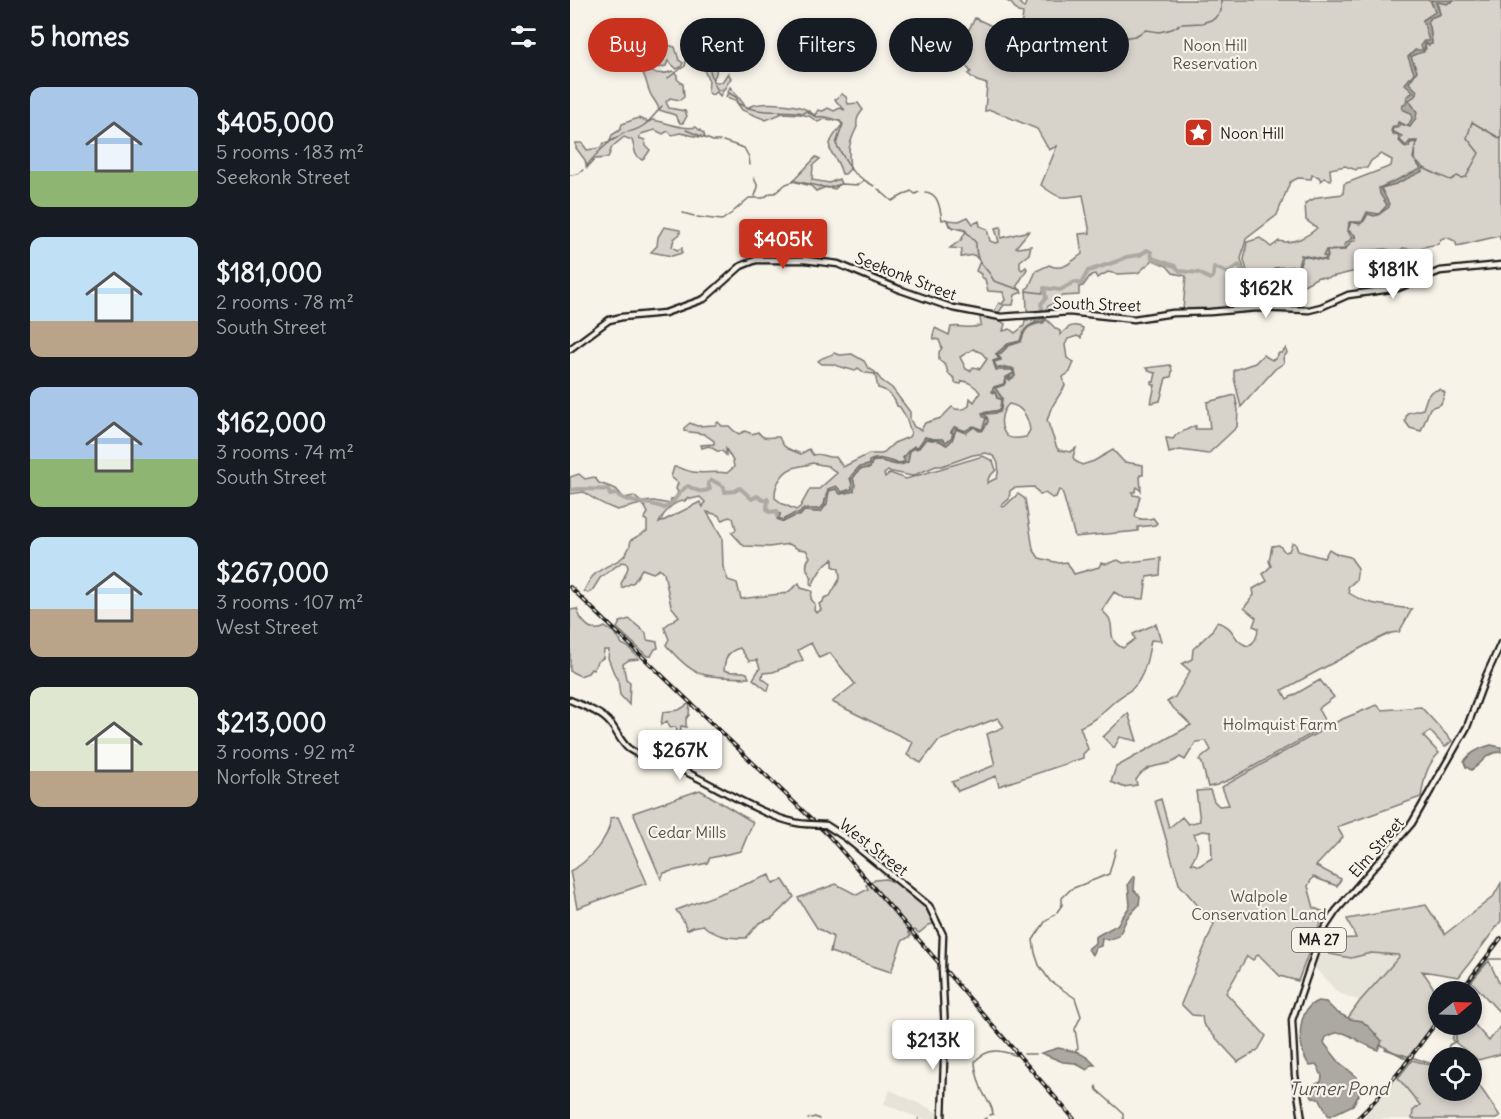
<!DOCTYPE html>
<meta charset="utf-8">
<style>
:root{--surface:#171b24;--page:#20242c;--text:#f1f3f6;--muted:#9ea1a6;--accent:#c8321e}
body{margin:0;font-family:Delius,sans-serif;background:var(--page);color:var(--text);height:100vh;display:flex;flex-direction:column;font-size:22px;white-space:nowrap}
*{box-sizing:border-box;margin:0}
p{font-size:20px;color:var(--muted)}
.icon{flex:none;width:33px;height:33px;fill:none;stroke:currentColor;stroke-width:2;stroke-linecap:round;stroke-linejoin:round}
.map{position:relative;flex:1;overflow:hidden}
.panel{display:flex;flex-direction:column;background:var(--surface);width:570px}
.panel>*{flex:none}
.hud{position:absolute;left:18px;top:18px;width:570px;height:54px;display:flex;gap:12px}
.needle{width:39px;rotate:71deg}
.fabs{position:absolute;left:858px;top:981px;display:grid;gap:12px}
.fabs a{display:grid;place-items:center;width:54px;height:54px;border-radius:50%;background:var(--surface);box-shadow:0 3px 9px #0003;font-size:30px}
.price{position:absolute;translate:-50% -51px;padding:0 14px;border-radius:6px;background:#fff;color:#222;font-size:20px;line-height:39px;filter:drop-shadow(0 2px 3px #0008)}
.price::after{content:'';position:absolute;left:50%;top:36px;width:18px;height:14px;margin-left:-9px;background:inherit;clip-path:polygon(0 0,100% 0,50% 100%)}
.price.selected{background:var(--accent);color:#fff}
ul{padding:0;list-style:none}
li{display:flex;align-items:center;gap:18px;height:150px;padding:0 30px}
li span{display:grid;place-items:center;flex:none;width:168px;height:120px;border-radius:12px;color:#555}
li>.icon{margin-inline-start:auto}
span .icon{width:72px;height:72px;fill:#fffc;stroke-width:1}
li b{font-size:26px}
h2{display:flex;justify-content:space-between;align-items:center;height:72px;padding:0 30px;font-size:26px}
.tag{padding:0 21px;border-radius:27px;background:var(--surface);box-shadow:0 3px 9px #0003;font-size:21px;line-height:54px}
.tag.selected{background:var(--accent);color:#fff}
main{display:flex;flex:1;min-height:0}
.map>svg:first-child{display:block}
.built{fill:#e6e3d9}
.green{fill:#d7d3cb;stroke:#7a7874;stroke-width:1.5;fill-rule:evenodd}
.water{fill:#aca9a2;stroke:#72716c;stroke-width:1.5}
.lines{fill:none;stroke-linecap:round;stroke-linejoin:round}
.stream{stroke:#72716c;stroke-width:1.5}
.river{stroke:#aca9a2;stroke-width:4}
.major-casing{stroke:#1c1c1c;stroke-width:9}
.major{stroke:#f7f3e8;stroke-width:4.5}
.rail-casing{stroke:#1c1c1c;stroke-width:4}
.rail{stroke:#f7f3e8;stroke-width:1.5;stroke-dasharray:4.5;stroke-linecap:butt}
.major-bridge-casing{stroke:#1c1c1c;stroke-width:9;stroke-linecap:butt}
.major-bridge{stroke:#f7f3e8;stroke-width:4.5}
.labels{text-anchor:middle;stroke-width:4.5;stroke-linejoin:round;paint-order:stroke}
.shield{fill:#f7f3e8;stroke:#5e5c59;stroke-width:1.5}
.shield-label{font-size:15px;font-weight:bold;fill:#1c1c1c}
.park-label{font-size:16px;fill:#545351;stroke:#f7f3e8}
.poi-label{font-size:16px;fill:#1c1c1c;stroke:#f7f3e8;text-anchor:start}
.street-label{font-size:16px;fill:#1c1c1c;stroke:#f7f3e8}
.water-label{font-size:18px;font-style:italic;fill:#565452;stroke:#f7f3e8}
</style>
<main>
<section class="panel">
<h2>5 homes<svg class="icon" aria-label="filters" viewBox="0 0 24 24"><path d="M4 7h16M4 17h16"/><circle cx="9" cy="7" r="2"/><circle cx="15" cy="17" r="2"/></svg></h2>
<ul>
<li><span style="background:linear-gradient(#a9c7e8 70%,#8fb573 0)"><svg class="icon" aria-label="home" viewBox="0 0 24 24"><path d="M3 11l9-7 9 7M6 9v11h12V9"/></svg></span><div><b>$405,000</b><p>5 rooms · 183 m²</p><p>Seekonk Street</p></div></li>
<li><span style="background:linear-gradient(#bfe0f5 70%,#b9a48a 0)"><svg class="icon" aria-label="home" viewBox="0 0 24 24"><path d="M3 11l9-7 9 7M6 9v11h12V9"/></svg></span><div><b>$181,000</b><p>2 rooms · 78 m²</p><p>South Street</p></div></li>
<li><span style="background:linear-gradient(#a9c7e8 60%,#8fb573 0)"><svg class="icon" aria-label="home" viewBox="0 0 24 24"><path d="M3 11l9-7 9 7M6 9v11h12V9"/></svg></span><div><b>$162,000</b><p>3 rooms · 74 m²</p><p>South Street</p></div></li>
<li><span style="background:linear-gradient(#bfe0f5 60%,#b9a48a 0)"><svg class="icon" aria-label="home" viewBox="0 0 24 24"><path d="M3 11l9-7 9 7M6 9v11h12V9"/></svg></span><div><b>$267,000</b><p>3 rooms · 107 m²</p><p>West Street</p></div></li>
<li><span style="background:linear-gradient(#dfe7d0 70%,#b9a48a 0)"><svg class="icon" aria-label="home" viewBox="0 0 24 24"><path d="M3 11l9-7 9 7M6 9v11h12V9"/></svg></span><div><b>$213,000</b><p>3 rooms · 92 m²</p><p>Norfolk Street</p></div></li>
</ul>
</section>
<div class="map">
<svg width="931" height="1119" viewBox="0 0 931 1119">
<rect width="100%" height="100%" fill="#f7f3e8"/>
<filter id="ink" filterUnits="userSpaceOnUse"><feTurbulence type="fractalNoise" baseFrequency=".0167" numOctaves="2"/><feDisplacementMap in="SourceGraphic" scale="12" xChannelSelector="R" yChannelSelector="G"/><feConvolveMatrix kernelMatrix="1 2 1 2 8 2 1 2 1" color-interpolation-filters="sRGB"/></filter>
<g filter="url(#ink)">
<path class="built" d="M749 946 760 952 759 954 781 958 801 953 828 955 829 957 790 1001 768 993 746 969 740 971Z
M828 1078 850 1105 843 1111 842 1119H792Z
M320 1090 369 1113V1119H351L314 1104Z"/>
<path class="green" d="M435 0H447L454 8 457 0H862L861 2 866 12 853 20 860 41 853 42 851 45 854 50 856 49 855 43 859 45 862 43 860 27 857 23 860 18 870 14 867 2H882V0H931V241L929 236 887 246 885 241 876 237 871 239 868 244 853 247 847 250 833 248 828 252 815 249 797 251 794 255V264L790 270 757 278 748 277 734 285 729 280 717 277 706 283 700 280 692 284 680 282 674 260 677 242 690 238 701 247 709 241C722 245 738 236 747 228L736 220 735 203 748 197 773 194 774 184 821 166 822 160 811 154 801 161 797 168H788L786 170 775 166 760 169 761 180 754 178 751 181 749 177 742 175 741 179 728 178 720 182 707 215 676 239 671 259 678 282 677 284 667 288 670 306 629 311 613 310 616 276 603 273 597 266 583 260 568 273 547 274 538 272 527 278 525 274 521 275 513 286 509 287V295L491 296 489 301 478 306 474 313 459 314 457 309 456 289 459 287 466 271 479 265C492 272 501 262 512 254L509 234 520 233 513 195C491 199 489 199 471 185L487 146 479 150 467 129 421 110 415 111 417 84 407 81 398 74 401 72 386 54 405 18 443 36 452 21 453 13 448 12 441 3Z
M82 22V28L86 30 82 42 67 57 73 61V67C82 74 93 75 103 71L107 75V79L113 84 114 97 110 100 100 98 96 102 99 108 115 111 117 116 113 123H110L105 115 89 110C88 103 83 100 80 93 73 76 78 71 58 64L54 67C48 66 38 64 34 63L43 59 46 55 50 56 62 50 69 41 77 40 71 28Z
M98 45 105 47 109 60 113 63 111 67 107 69 98 61 96 66 89 68 80 61C83 52 90 49 98 45Z
M142 59 145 61C147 67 147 74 143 79L145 82H152L158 73 161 78 150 96 147 92 142 95 138 92 139 81 134 70Z
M160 87 177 108C187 101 225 103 237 110 240 111 242 114 245 115L248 110 253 111 258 108 264 111 270 108 275 110 265 100 272 94 276 97 278 104 288 103 293 110C288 116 286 119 287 127 278 145 278 150 280 169L275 174H272C265 147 248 154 272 125L270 121 255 119 248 122 239 116 230 114 213 113 196 120 172 110 165 100 156 97Z
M68 118 79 122 82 120C97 122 112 130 126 127L134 134 135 138 110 133 102 135 98 131 93 134 85 130 71 134 69 138 75 140 76 146 80 150 74 159 72 160 66 155 62 140 54 137 42 147 38 158 25 159 17 168 15 160 6 148V143H12L17 150 30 148 34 143H39L42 135 50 130 52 124Z
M246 157 250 159 243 165 242 180 259 183 269 179 271 184 267 186 265 189 256 187 246 191 241 186 223 181Z
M398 217 403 224 409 221 410 226 417 229 420 241 425 243 429 242 425 228 431 227V238L459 231 446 247 448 248 461 246 459 254 450 261V268L452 270 456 267 457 269 447 286 452 292 445 295 443 305H434L429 312H424L429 303 432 304 435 300 433 292 418 291 415 279 411 277V274L406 271 410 261 404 255 391 257 392 249 380 248 391 240 396 231 379 226 377 220 389 221Z
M94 227 110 230V234L104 239 102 247 107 250 112 248V253L102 256 81 252 87 246 88 237Z
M410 317 428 319 435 324 433 331 440 329 445 333 454 326 455 320H469L474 317 486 329 490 331V335C498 327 502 323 513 328L511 338 507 336 498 339 495 345 497 358 504 362 500 372 493 377 495 386C492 391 482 406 480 411 479 414 479 417 477 420L487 448 489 450 500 452 506 448 503 457 505 461 512 465 524 461 543 450 554 462 573 465V475H570L571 491 567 487 565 492H562L563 495 570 496 565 516C568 520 577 520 583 518L587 523 585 525 568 527V531L505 537 492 491 489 490 486 497 482 498 475 493 470 495 464 487 444 488 440 491 439 499 431 506 434 507 448 494 455 499 463 549 469 558 489 563 497 562 504 574 529 567 531 563 536 564 548 560 553 563 591 558 590 575 577 577 574 599 554 598 544 592 532 610C534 613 537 615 539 618 545 629 536 640 553 648L565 639 563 634 586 624 591 641 581 640C578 656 575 676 563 688 557 693 549 697 544 702 532 712 525 721 510 727L518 749 513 754V758L429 786 426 776 388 791 382 782 425 765 417 734 434 727 428 718 368 741 351 763 337 755 343 742 262 702 285 684 260 653 249 658 241 643 228 650 233 660 203 672 193 673 192 678 200 684 198 691 183 679 190 668 187 660 179 661 170 648C158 651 155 658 154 670 161 674 168 670 177 673L179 678H177C133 676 126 680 96 645L99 639 94 627 109 616 101 606 94 573 90 569 83 573 72 569 64 582 52 588 51 584 58 568 57 563 52 562 30 578 22 591 18 593 14 591C16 587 19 580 23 576 39 560 57 565 61 540L77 531V521L74 519 78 513 75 507 71 504 47 510C34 505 24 500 14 492L0 494V477L9 474 15 479 24 477 29 483 46 489 54 498 64 496 71 502 84 501 100 504 101 499 105 498 108 492 106 489 108 483 101 477 104 467C110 467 116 471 123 472 134 474 145 471 157 473L164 467 163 461 156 449V455L152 451H147L139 446 132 448 131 445 144 444V441L134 434 114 431V428L120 423 127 426 145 425 148 422 152 426H159L164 431 169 434 175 431 182 434 188 432C194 441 200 436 209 437 215 451 218 448 231 454L239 449 243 455C251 452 257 459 266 457L273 467 299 454H312L324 443 339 437 341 433 336 417 330 407 327 406C325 398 316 389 308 388L305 374 295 373 288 368 285 371 261 364H252L248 361C253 356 259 357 264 353L270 355 282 354 294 361 298 368 305 372 311 380 322 388 340 412V419L344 427 351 430 355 423 371 418 382 407C387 411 394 410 399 406L400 398 404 402 410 393C407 387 398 381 392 381L391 384 385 383V379L378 373 376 366 369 360V352L372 348 369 340 364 339 363 335 365 328 379 335 381 327C391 325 401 330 411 325ZM449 342 438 346 431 353 427 354 431 359 424 362 427 368 437 367 444 369 445 376 439 379 440 377 437 379 434 385 425 388 432 398 430 412 414 414 418 419 413 430 409 431 404 427 393 432 386 429 382 440 376 445 370 441 356 439 347 449 344 448 340 450 338 462C324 470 316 457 302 462L300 468 290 469 283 478 284 491 271 494 265 489 259 491 256 504 248 512 234 511 213 522 206 515 210 514 209 518 213 520 237 510 250 509 254 505 258 489 266 486 272 492 282 489 283 486 280 479 282 475 291 467 299 465V462C315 455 322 466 335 462V459L333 458 337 452 344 446 348 447 355 437 364 439H372L376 442 382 437 383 433 381 432 384 427 396 431 405 426 412 430 417 421 412 413 430 410 431 399 427 398 425 392 424 393 422 390 424 387 434 384 435 378 444 373 442 369H426L423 361 429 359 426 354 438 344ZM403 349 412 353 417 359 410 369 404 367 400 371 396 369 390 357ZM439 404C453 406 458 417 460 430L456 437C450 438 442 440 437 436 428 427 431 411 439 404ZM416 453C429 456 430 467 427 478L417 483 419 477 426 470 423 461 413 456 336 479 320 473 315 477 314 474 318 471 342 476 366 466H372L403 455ZM242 463 258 466 267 473 249 489H240L230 507 226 510 213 504 205 498C204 485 213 469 227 467 233 465 236 466 242 463ZM118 497 121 499 130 497 135 502 133 507 130 502 89 523C93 514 103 500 115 501ZM137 512 148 515 153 520 159 517 163 518 166 529 165 531 161 532 174 546 199 547 219 544 228 549 236 550 240 557C234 564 237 572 242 578L240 583 242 586C246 577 253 563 263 559V566L269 569 270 578 260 596 254 598 253 602 249 604 251 610 246 613 244 610 245 604 241 599 242 591 231 588 229 583 217 593 171 599 167 583 158 580 153 567 152 537Z
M716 348 717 353 713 358 714 363 705 369 671 407 664 378V370L685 363 693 355 702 360 705 359 709 353H712Z
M600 365C603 368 602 373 601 377L596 378 590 401 581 403 585 385H582V382H584L586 373 581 372 576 368Z
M870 389 875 393 871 404 860 408 851 431 840 428 835 421 837 413 853 409 857 397 861 392Z
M665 395 668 410 667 427 638 454 610 450 599 453 596 438 603 439 606 435 624 426H626L625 429H640L637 402Z
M722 543H725L728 551 754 558 759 549 767 554 780 557 788 568 786 580 778 587 779 593C798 606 820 606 842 609L829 632 821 633 806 640 712 690 717 699 750 680 764 697 748 709 757 725 663 778 647 785 638 787 632 763 629 760 641 750 636 741 626 742 615 760 610 757C597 770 579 759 566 780L567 785 553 787 541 782 546 767 621 725 597 702 605 697 620 671 612 664 622 659 623 649 641 632 647 622C668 628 661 641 678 646 686 642 688 636 688 628L683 626 686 618 674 608 684 595 683 589 697 581 693 574 701 566 699 561 702 546 709 545 715 552 719 551Z
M7 609C10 620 21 635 35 627L45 633 52 644 58 647 68 657V659L59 660 53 664 56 679 60 682 59 705 50 695 48 680 45 676 38 658 39 650H34L33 658 27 662 23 670 21 669 18 673 10 676 0 671V610Z
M59 619 76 633 77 640 87 642 88 648 85 649 81 656H77L47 628 50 622Z
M120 703 119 715 116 719V727L111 726 110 738 112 750 111 752H106L105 735 107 729 105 727 100 728 97 721 91 725 93 712 109 710Z
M807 705 812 710 851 707 882 741 875 747 860 731 853 736 869 753C856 766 854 779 851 797L767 827 773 837 746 866 771 879 767 886 743 877 738 886 744 908 754 912 728 981 710 976 688 954 683 960 677 956 656 993 696 1036 688 1050 668 1062 633 1024 632 1016 622 1015 611 1004 644 924 609 884 585 801 591 799 599 828 612 817 618 824 630 821 626 791 640 790 644 801 649 806 659 805 652 787 770 720ZM632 831 641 832 642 858 629 866 621 863C628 851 630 846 624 834Z
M558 713 567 741 550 737 544 748 533 737Z
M130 790 183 822 171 851 140 858 137 863 94 873 91 879 63 813Z
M48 817 77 883 7 908 0 871C16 864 42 836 40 818Z
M200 875 203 883 213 880 224 897 202 918 189 923 176 938C159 938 146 937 133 925L123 927 117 930 113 920 106 910Z
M316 879C344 889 351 898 367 923L359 925 349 933 345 930 338 932 341 936 332 941 321 972 260 952 263 937 247 928 228 898 266 884 287 895 298 889 296 885 305 880Z
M931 883V921L889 977 852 971C885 1012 863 1024 837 1059L773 1025 790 1001 829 957 828 955 801 953 781 958 759 954 764 939 786 938 777 919 856 905 875 934 923 897Z
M919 961 931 987V1014L901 981Z
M902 1022 919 1041 931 1025V1054L908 1060 882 1040 886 1025 902 1024Z
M842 1060 860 1065 868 1062V1090H902V1075L930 1116 926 1119H842L843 1111 850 1105 828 1078Z"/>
<path class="water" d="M862 0H883L877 4 866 2 870 14 860 18 857 23 860 27 862 44 859 45 855 43 854 52 846 54 841 57 847 71 839 83 847 91 845 96 839 100 847 112 846 118 840 127 831 124 828 128H823L822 131 832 136 830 140 836 146 840 141H847L845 147 844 160 854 168 853 171 826 184 811 188 819 204V207L808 215 804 216 798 214 794 221 790 224 781 222 778 230 785 235 786 240 781 242 775 250 757 251 758 257 756 261 733 256 729 268 705 269 703 276 693 275 680 281 679 280 691 274H701L704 268 728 266 731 255 755 260 756 257 753 256 756 250 775 249 774 245 783 237H781L778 231 779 222H792L797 212 809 214 817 205 810 194 809 188 851 169 843 158 846 142 840 143 839 147 836 148 829 141 828 134 824 135 821 131 823 126H827L828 122 838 126 842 118 841 113 832 109 833 105 836 104 837 96 844 92 835 84 844 73 838 57 845 50H853L851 45 854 41H859L853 20 865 12 861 2Z
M473 317 476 320 473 323C458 325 455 328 451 342L438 346 431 353 427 354 431 360 424 362 427 368H442L445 376 440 380V377L437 379 434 385 425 388 432 398 431 410 428 413 414 414 417 417 418 422 412 431 404 427 396 433 386 429 382 440 377 445 370 441 356 439 349 448H344L340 450 338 462C322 470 318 458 302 461L300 468 290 469 283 478 285 485 284 491 270 494 266 489 259 491 257 504 251 512 234 511 230 516H225L213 522 207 519 208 513 210 514 209 518 213 520 225 513 229 514 233 509H250L254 505 258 489 266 486 272 492 282 489 281 476 289 467 299 465V461C308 455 319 461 329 464L335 461 333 458C339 453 338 446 348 447L355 437 364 439H372L376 442 382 437 383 433 381 432 385 427 395 431 403 426 412 430 416 418 413 417 412 413 430 410 431 399 427 398 425 392H422L424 387 434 384 435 378 444 373 442 370H426L423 361 429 359 426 354 438 344 450 341C453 328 460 323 473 321Z
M921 745 931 747V752C915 752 913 764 901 770L896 767 894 762C899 753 910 748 921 745Z
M563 877H565L564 890 570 896 569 905 557 918 549 936 538 940 532 938 531 946 525 948 522 955 518 949 525 943V937L547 925 560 906 558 884Z
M748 1001 756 1002 766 1012 780 1019 792 1021 801 1029 812 1041 808 1050C802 1047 795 1045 789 1041 775 1033 771 1029 756 1037L754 1043 770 1063 787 1077 789 1095 783 1105 760 1116 758 1115 750 1099 743 1098 740 1093 741 1086 751 1082 752 1076 747 1065 740 1066C727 1050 725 1009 748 1001Z
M488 1048 508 1052 518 1058 525 1065H521L517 1070 505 1063 493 1062 471 1053Z"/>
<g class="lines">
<path class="stream" d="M493 67 503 39 512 41 535 36 546 41 552 38 565 36 576 30 589 32 602 29 611 24 632 23 644 19 651 11V0
M98 78 115 66 120 43 127 39 140 38 144 46C142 49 140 52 139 55 137 63 143 85 148 90L155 89
M157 92 166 97 169 104C191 115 211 109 233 113L236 111 246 117C254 116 267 118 273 124L266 144 282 171 294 180
M116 130 131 136
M133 137 143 141H150
M153 141 174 148 179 157 180 165
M16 167C23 157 31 149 41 141 46 138 50 137 53 133 73 130 79 122 92 106
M854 168C859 171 875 178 881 180L887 176 891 178 896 177 909 153 897 138 902 122 931 139
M0 175 8 174 13 170
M184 178 188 187 185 196
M308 189 322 201 341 191 345 194 349 192
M355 192C369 193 370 209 372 220L376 219 383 228H393L406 243C405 265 415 263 424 281L451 290
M164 211 179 198H193L201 193H205L216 184 225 181 258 188 271 184 288 185 294 180 304 186
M113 213 124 216
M127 217 152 220 162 213
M456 291 472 293 474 290
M487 912 492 905V898L501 889 539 874 546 849
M485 914 475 922 463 940 465 953 469 965 480 981 505 998 511 1016 505 1029 508 1048 505 1051
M894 992 918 959H931
M815 1049C831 1055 847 1058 862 1064L869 1057 877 1055 879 1045 886 1041V1034L891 1027V1024
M454 1054H466
M526 1086 527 1090 553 1113V1119
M420 1115 423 1114C422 1104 419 1104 415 1096 410 1088 405 1070 405 1061 419 1047 430 1050 448 1056
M238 1119 245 1117 249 1119
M348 1119H349
M414 1119 416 1118"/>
<path class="river" d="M474 316 471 304 476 298 474 288 490 290 505 282 511 284 518 271 548 261 556 257 570 255 577 250 581 252 582 258 605 266 610 271 629 273 640 279 643 277 644 267 658 273 669 265 672 269 669 275V282L677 281
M0 490C12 487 25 491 38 489L40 495 46 494C63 506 77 500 94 508 106 504 107 491 118 486 126 490 130 494 140 489L138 483 142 480 154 487 155 492 165 491 170 488 182 499 187 496 193 500 198 499 197 509 199 512 207 511V516"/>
<defs>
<path id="major" d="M0 349 39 320 52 317 95 313 134 299 171 266 186 260H235L268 264 331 290 383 308 431 317 499 312 564 319 603 313 640 312 687 308 739 310 751 307 778 295 828 288 870 271 931 265
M0 700C13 706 31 712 40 723 47 731 50 742 59 749 75 760 96 763 114 771 147 786 203 823 236 824
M256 825 276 838 359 906 373 935 372 964
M372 969 375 1031 372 1119
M732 1119 725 1075 722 1020 752 932 766 911 842 823 897 727 916 676 931 643"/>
</defs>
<use href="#major" class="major-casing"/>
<use href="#major" class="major"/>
<defs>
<path id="rail" d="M0 587 258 835 504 1119
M890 992 931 938
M787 1119C818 1089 843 1054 868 1020"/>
</defs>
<use href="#rail" class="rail-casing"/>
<use href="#rail" class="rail"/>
<defs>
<path id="major-bridge" d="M236 824 256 825
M372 969V964"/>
</defs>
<use href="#major-bridge" class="major-bridge-casing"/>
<use href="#major-bridge" class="major-bridge"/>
</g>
</g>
<defs>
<symbol id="sight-square" viewBox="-11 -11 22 22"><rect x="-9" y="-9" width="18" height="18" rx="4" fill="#c8321e" stroke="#f7f3e8"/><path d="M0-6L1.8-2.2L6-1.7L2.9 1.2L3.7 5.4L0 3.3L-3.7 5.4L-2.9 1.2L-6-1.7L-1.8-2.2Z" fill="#fff"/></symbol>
</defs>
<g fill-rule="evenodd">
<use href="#sight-square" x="612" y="116" width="33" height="33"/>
</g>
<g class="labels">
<rect class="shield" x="722" y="928" width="54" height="24" rx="4.5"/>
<g class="shield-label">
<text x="749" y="945">MA 27</text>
</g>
<g class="park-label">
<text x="645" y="51">Noon Hill<tspan x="645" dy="18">Reservation</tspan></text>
<text x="710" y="730">Holmquist Farm</text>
<text x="117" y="838">Cedar Mills</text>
<text x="689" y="902">Walpole<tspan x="689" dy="18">Conservation Land</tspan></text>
</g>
<g class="poi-label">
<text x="650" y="139">Noon Hill</text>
</g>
<g class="street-label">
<text transform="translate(336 276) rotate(21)" y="6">Seekonk Street</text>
<text transform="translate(527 304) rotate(2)" y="6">South Street</text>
<text transform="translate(304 847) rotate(38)" y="6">West Street</text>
<text transform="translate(806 847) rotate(-49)" y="6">Elm Street</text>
</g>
<g class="water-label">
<text x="769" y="1095">Turner Pond</text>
</g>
</g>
</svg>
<div class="fabs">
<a><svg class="needle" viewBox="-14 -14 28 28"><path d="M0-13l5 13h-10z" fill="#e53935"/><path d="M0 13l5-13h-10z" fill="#9ea1a6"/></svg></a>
<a><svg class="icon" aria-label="locate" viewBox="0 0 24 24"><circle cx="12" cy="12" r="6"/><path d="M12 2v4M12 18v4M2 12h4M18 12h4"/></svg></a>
</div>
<b class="price selected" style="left:213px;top:270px">$405K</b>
<b class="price" style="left:823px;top:300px">$181K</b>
<b class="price" style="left:696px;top:319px">$162K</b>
<b class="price" style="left:110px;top:781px">$267K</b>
<b class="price" style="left:363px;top:1071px">$213K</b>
<div class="hud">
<a class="tag selected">Buy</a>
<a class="tag">Rent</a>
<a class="tag">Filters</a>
<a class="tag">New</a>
<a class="tag">Apartment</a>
</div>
</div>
</main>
